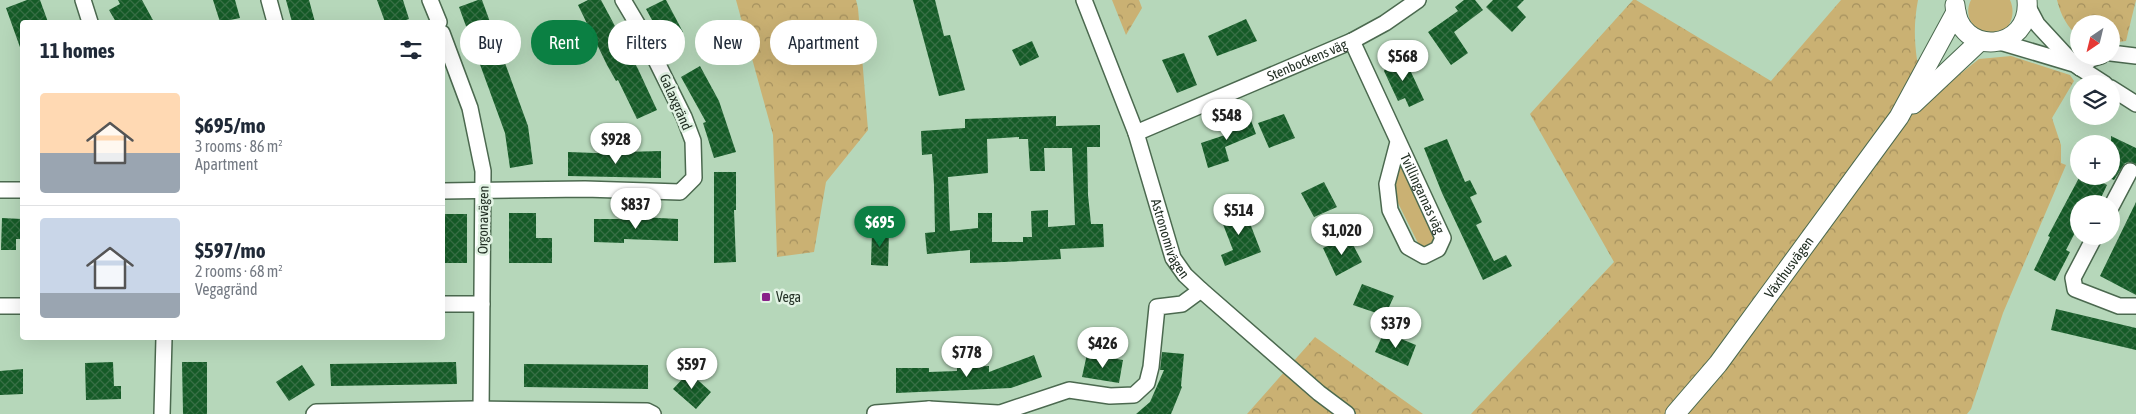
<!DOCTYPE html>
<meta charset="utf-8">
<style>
:root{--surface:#fff;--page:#f6f6f7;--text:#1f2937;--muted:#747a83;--line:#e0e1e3;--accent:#0b8043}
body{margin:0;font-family:"Asap Condensed",sans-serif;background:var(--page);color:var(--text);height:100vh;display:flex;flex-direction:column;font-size:19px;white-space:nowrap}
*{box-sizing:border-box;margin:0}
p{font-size:16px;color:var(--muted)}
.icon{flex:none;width:28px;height:28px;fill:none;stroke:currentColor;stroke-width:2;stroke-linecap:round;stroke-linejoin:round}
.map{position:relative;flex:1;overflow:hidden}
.panel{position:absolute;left:20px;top:20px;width:425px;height:320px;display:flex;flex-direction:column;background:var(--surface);border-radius:5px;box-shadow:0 5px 20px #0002}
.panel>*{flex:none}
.top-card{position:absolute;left:460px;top:20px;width:475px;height:45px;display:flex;gap:10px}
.needle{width:32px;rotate:215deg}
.tools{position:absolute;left:2070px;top:15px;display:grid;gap:10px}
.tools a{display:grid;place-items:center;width:50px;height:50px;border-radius:50%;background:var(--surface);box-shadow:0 5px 20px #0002;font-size:25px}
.price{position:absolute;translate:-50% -42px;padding:0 11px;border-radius:18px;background:#fff;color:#222;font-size:16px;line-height:32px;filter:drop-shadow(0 1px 2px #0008)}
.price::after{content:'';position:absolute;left:50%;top:30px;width:15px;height:11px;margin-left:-8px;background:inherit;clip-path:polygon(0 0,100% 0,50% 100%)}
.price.current{background:var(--accent);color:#fff}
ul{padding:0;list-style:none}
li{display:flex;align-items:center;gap:15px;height:125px;padding:0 20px}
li+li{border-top:1px solid var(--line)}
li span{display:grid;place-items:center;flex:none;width:140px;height:100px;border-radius:5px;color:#555}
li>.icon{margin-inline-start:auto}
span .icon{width:60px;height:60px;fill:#fffc;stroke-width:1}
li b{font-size:21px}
h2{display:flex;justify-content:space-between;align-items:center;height:60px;padding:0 20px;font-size:21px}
.pill{padding:0 18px;border-radius:22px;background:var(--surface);box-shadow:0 5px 20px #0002;font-size:18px;line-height:45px}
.pill.current{background:var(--accent);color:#fff}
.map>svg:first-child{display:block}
.green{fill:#cab173}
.forest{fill:url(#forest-crowns)}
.building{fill:url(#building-cross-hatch);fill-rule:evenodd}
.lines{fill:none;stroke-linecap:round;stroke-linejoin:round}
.minor-casing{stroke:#4b694f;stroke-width:18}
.tertiary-casing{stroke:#4b694f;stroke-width:21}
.minor{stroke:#fff;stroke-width:15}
.tertiary{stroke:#fff;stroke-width:19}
.poi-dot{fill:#882188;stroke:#e2f3e4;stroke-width:2}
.labels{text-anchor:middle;stroke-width:5;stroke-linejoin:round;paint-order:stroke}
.street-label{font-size:14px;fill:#233025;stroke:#e2f3e4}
.poi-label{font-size:14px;fill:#233025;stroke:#e2f3e4;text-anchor:start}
</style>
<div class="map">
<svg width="2136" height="414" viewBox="0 0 2136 414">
<defs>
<pattern id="forest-crowns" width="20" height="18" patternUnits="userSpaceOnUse" patternTransform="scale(1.25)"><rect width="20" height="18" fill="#cab173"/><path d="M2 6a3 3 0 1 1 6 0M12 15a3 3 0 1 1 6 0" fill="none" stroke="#a4905e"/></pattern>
<pattern id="building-cross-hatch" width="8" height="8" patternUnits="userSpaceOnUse" patternTransform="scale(1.25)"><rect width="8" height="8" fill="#155b27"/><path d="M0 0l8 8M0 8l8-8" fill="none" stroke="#376f45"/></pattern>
</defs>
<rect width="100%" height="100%" fill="#b6d7ba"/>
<path class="green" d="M1971 0H2010C2017 15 2009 35 1991 34 1973 33 1963 15 1971 0Z
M1401 167 1405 169 1438 243 1421 249 1393 193 1398 168Z"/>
<path class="forest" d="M736 0H856L858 8 868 130 826 182 814 252 777 257 773 135Z
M1112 0H1139L1142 8 1126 35Z
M1633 0H1636L1771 81 1841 0H1918C1914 21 1914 38 1917 60L1950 82 1979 59 2011 56 2070 75 2074 81 2052 118 2061 145V163L2066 165 2003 313 1971 409 1967 414H1471L1614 262 1530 114Z
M2057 0H2136L2126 41 2111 43V24H2079V38C2067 26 2061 16 2057 0Z
M1315 337 1423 414H1247Z"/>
<path class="building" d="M27 0H40L48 22H22V50H21L6 8Z
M118 0H142L154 22H116L109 10 120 4Z
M213 0H235L240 18 220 22Z
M286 0H309L315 22H292Z
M377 0H403L409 19 400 22H385Z
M478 0H482L528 126 533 164 510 168 505 133 459 7Z
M588 0H601L638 69 657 110 637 119 618 80 616 81 607 65 578 5Z
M664 0H666L683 32 664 42 646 9Z
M913 0H935L944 36 950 35 965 90 939 96Z
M1464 0H1475L1483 10 1454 32 1468 53 1451 65 1428 32 1458 11 1455 7Z
M1493 0H1524L1517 7 1526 17 1512 32 1486 7Z
M1246 19 1257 41 1217 56 1208 36Z
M1032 41 1039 57 1020 66 1012 50Z
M1184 53 1197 85 1177 93 1162 60Z
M1404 57 1424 100 1409 107 1405 98 1398 101 1384 71 1387 65Z
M700 66 719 101 736 152 714 158 703 123 706 122 681 77Z
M1284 114 1295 138 1269 148 1258 123Z
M1249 115 1256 134 1225 147 1229 161 1208 168 1201 143 1231 133 1228 123Z
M1056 116V126L1100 125V147H1087L1088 195 1091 224H1103L1104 247 1060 249 1061 259 1004 262 970 263V250L927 254 925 233 935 232 934 185 932 154 922 155 921 131 965 128V119ZM1019 137V139H1028L1030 171H1045L1044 148H1072L1075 225 1048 227V210L1031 211 1032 237H1023V242H992V213H978V228L950 231 948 177 988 173 987 139Z
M2111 136 2136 148V164L2130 162 2125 163 2114 180 2107 177 2111 176Z
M1447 139 1465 182 1470 180 1477 194 1470 197 1482 222 1476 225 1494 261 1506 255 1512 266 1483 280 1442 193 1424 148Z
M661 151V178L568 176V152L623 154V152Z
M714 172H736V210H734L736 262 714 263Z
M2080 176H2091L2107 185 2098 204H2079V225L2066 250 2070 252 2055 281 2034 270 2050 237 2048 236Z
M1324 182 1337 207 1314 217 1301 193Z
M2136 202V295L2100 276Z
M1243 205 1261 252 1225 266 1221 255 1233 250 1219 214Z
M509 213H536V238H552V263H509Z
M442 214H467V263H442Z
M641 217 678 219V241L624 239V243L594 242V219H641Z
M2 218 22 219V239H16V250H1Z
M872 231 889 232 888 266 871 265Z
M1349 237 1362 262 1336 276 1323 248Z
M1362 284 1394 296 1385 316 1353 305Z
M2056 309 2136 328V350L2051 330Z
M1384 332 1416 345 1408 366 1375 352Z
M1162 352 1184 354 1181 386 1182 387 1171 414H1136L1150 402 1164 370H1160Z
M1087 354 1123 360 1119 383 1082 377Z
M1034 355 1042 377 1011 388 896 393V368H929V372L957 371V367L989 366V372Z
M113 362 114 386H121V399L86 400 85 363Z
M182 362H207V414H183Z
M456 362 457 384 331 386 330 364Z
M524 364 648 365V389L524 387Z
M302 365 315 385 289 401 276 382Z
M23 369V394L0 395V371Z
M689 372 711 392 696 409 673 389Z"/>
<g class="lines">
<defs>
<g id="minor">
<path d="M83 0 90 22"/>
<path d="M269 0 275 22"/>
<path d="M430 0 439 22"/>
<path id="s1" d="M1084 0 1136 133 1173 258 1185 275 1201 290 1319 393 1347 414"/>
<path d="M2028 7 2037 24 2073 63"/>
<path d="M442 33 470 108 483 171 481 414"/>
<path id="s2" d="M1352 41 1443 238 1438 249 1424 256 1408 247 1390 210 1387 184 1398 142"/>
<path d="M2000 42 2074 64 2105 84"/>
<path d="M2111 53 2136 56"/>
<path d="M2080 68 2091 59 2101 56"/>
<path d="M2111 88 2136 104"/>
<path id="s3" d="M1136 133 1352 41 1385 23 1418 0"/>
<path d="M0 190H22"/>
<path d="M442 191 585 189 680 192 694 178 693 141 684 117 642 32 623 0"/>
<path d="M2111 207 2130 171"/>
<path d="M2095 236 2073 278 2075 289 2119 306H2136"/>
<path d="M442 304H482"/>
<path d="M0 306H22"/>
<path d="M875 413 929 409"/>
<path d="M162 414 164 338"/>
<path d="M314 414 316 412 474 409 647 411 653 414"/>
<path d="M924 414 929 409 998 413"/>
<path d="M997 414 1069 390 1110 396 1134 395 1147 383 1151 367 1157 307 1182 304 1201 290"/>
</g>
<g id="tertiary">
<path d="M1955 5C1958 58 2032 52 2027 0"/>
<path d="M1913 104 1980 41"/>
<path id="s4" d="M1675 414 1718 364 1899 117 1956 12"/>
</g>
</defs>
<use href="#minor" class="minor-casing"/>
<use href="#tertiary" class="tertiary-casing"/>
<use href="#minor" class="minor"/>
<use href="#tertiary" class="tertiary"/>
</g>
<rect class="poi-dot" x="761" y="292" width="10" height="10" rx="2.5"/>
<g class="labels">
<g class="street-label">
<text dy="5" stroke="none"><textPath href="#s3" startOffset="186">Stenbockens väg</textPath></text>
<text transform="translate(676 102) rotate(66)" y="5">Galaxgränd</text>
<text dy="5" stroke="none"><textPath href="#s2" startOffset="168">Tvillingarnas väg</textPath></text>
<text transform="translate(483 220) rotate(-89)" y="5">Orgonavägen</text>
<text dy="5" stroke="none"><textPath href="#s1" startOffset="254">Astronomivägen</textPath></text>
<text dy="5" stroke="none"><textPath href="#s4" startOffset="186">Växthusvägen</textPath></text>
</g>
<g class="poi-label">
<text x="776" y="302">Vega</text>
</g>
</g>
</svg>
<div class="tools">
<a><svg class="needle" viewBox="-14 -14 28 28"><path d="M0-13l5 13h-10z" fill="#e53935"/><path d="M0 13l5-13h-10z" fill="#747a83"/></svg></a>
<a><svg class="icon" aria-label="layers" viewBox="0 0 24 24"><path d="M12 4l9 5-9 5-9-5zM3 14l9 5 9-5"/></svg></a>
<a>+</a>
<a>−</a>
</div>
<b class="price" style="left:1403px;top:82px">$568</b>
<b class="price" style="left:1227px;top:141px">$548</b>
<b class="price" style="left:616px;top:165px">$928</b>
<b class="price" style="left:636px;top:230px">$837</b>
<b class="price" style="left:1239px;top:236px">$514</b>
<b class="price current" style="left:880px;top:248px">$695</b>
<b class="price" style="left:1342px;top:256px">$1,020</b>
<b class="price" style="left:1396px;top:349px">$379</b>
<b class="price" style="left:1103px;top:369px">$426</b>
<b class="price" style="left:967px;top:378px">$778</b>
<b class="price" style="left:692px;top:390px">$597</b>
<div class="top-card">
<a class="pill">Buy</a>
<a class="pill current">Rent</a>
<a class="pill">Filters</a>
<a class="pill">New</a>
<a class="pill">Apartment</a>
</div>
<section class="panel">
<h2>11 homes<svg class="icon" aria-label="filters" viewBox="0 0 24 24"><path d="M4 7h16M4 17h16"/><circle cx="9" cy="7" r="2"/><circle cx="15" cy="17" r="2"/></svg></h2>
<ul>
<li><span style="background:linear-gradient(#ffd9b3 60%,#9aa5b1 0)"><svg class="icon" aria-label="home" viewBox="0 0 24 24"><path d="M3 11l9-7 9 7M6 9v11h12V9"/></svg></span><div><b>$695/mo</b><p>3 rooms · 86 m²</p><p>Apartment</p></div></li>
<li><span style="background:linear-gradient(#c9d6e8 75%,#9aa5b1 0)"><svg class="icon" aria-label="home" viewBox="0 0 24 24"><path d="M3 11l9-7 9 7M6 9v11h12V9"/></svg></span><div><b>$597/mo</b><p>2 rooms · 68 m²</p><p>Vegagränd</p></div></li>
</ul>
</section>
</div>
